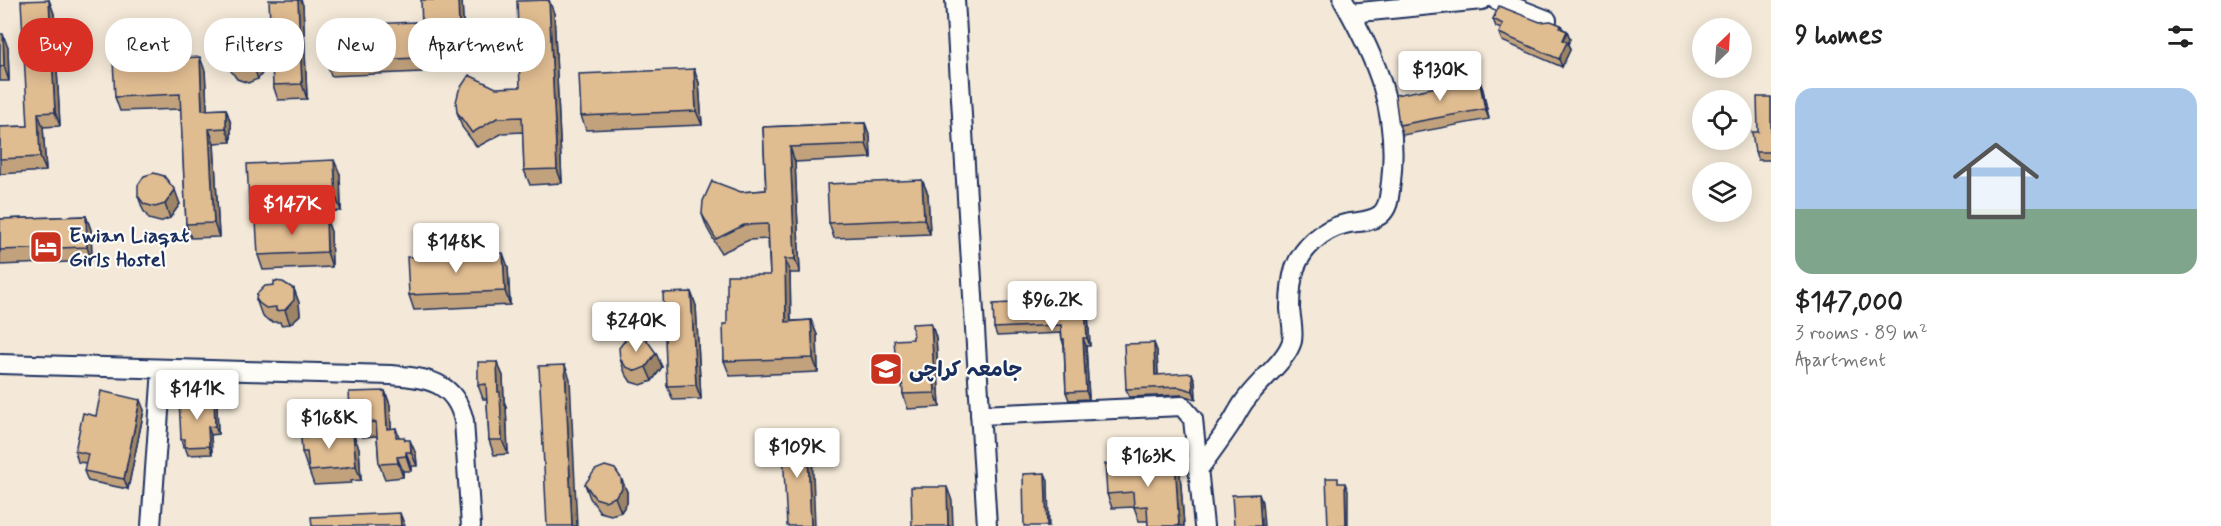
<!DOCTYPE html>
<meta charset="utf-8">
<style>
:root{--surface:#fff;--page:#f2f2f2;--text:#222;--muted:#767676;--line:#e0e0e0;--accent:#d93025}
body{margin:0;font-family:Mynerve,"Playpen Sans Arabic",sans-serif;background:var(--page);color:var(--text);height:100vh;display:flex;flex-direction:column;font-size:22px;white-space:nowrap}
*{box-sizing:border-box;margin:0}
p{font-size:20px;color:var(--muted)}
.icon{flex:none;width:33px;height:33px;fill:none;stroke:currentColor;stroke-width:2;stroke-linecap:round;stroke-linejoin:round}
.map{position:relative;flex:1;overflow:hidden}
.drawer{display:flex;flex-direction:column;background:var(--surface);width:450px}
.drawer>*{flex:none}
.top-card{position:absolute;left:18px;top:18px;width:570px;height:54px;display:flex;gap:12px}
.needle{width:39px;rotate:25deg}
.fabs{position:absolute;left:1692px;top:18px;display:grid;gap:12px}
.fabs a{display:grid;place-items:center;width:60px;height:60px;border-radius:50%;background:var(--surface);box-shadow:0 3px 15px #0003;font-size:30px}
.price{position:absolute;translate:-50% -51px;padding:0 14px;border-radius:6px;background:#fff;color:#222;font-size:20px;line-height:39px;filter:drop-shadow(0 2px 3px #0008)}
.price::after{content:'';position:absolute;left:50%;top:36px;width:18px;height:14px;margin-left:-9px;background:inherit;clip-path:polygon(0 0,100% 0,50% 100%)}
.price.on{background:var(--accent);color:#fff}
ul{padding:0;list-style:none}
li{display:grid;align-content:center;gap:12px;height:318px;padding:0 24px}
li+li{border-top:2px solid var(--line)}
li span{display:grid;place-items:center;height:186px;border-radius:18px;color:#555}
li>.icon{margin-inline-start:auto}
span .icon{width:108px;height:108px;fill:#fffc;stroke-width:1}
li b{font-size:26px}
h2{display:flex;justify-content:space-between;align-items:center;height:72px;padding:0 24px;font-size:26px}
.pill{padding:0 21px;border-radius:24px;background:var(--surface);box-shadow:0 3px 15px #0003;font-size:21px;line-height:54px}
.pill.on{background:var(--accent);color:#fff}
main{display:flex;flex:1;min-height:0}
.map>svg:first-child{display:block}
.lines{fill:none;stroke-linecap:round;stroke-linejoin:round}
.minor-casing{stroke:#1b2f5e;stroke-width:22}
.minor{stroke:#fdfcf7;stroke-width:18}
.wall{fill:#c1a27d;stroke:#1b2f5e;stroke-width:1.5}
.shaded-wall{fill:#9d8466;stroke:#1b2f5e;stroke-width:1.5}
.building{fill:#e0bc91;stroke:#1b2f5e;stroke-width:1.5}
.labels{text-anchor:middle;stroke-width:4.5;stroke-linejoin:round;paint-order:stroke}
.poi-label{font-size:21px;font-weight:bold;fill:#1b2f5e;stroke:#fdfcf7;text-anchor:start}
</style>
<main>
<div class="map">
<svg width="1771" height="526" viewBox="0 0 1771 526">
<rect width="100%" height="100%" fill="#f4e9d8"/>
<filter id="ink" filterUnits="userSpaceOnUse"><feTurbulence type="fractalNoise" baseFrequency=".0167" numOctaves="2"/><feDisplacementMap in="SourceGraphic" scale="12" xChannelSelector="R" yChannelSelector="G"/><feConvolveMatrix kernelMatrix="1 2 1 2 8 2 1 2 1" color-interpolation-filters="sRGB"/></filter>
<g filter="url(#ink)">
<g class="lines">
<defs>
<path id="minor" d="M955 0 987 526
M1496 0 1547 20
M1350 13 1482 0
M0 364 391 375C427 378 455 381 464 421L471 526
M980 415 1182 406 1193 419 1204 526
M1198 470C1209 455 1220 440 1230 425 1236 416 1240 406 1247 398 1259 381 1287 360 1292 341 1294 330 1291 320 1290 309 1290 296 1291 280 1295 268 1303 247 1323 229 1345 224 1357 221 1369 223 1380 215 1390 207 1389 194 1391 182 1399 111 1377 60 1343 0
M151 526 162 369"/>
</defs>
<use href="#minor" class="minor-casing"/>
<use href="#minor" class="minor"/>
</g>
<path class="wall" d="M49 0 54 14 60 126 43 127 46 171 0 174V127L28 126Z
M462 0 464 41 427 42 422 28Z
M303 5 307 99 278 100 273 85Z
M554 13 562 183 530 185 524 170 523 132 503 133 477 147 462 127 457 112 520 87Z
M1493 19 1540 22 1561 25 1563 29 1567 31 1570 39 1568 44 1570 50 1562 67 1502 41 1499 33 1501 29 1496 27Z
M415 22 420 36 422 72 331 76 326 62Z
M0 34 8 48 9 81H0Z
M263 51 268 65 258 79 248 83 237 79 231 71 226 57Z
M694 69 699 83 702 125 586 130 581 116Z
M205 71 207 110 226 109 231 124V142L214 143 219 237 191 238 186 224 181 109 120 111 115 97Z
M1479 79 1483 90 1489 119 1403 135 1399 125Z
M1771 97V160H1758L1755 152 1758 132Z
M865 123 870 137 871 158 795 162 800 273H790L791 321 811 320 817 335 818 372 730 376 724 361 727 324 770 275 768 239 749 240 721 253 707 228 702 214 741 192 766 190 763 127Z
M340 174 341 211 254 215 249 201Z
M922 180 928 194 930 234 834 238 829 223Z
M138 196 180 204 170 218 160 222 149 219 143 210Z
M86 216 91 230 92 261 0 265V219Z
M326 218 331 232 332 267 263 270 258 255Z
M508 267 510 305 414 310 409 295Z
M294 289 299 303 300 315 290 324 281 325 280 322H272L264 318 261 313 256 299Z
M691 292 696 306 701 399 673 400 667 386Z
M1052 301 1055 308 1085 306 1088 314 1090 346H1086L1089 399 1069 400 1066 392 1064 346 1062 339 1061 333 997 336 994 328Z
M931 323 936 338 940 407 908 409 903 394 902 380H901L896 366 913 339Z
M1154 343 1157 351 1158 375 1195 381 1196 399 1182 395 1129 397 1126 389Z
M620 359 662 367 652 381 641 385 631 382 625 373Z
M497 362 503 376 504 401 506 407 508 454 494 455 489 440 487 399H483L478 385Z
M385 391 390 405 391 429 396 428 399 437 406 440 416 454 417 466H411V471H403V477L385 479 379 464 377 436 362 437 357 423H355L350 409Z
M217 406 218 434 211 435 212 454 188 455 185 447H183L181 439Z
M144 410 128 489 88 481 84 471 86 463 78 462 75 451 96 416Z
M330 435 359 448 361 480 351 481V483L314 485 309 471 308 467H307L302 452Z
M1180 473 1184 526H1148V521H1139L1134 507 1112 508 1107 494Z
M621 478 627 492V503L621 512 611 515 600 512 590 498 585 484Z"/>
<path class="shaded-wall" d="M49 0 54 14 60 126 55 112Z
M298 0H301L303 5 307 99 302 84Z
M458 0H462L464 41 459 27Z
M549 0 554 13 562 183 557 169Z
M415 22 420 36 422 72 417 58Z
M1567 31 1570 39 1568 44 1570 50 1562 67 1559 59 1563 40Z
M3 34 8 48 9 81 4 66Z
M263 51 268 65 258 79 253 65Z
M200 57 205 71 208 125 202 110Z
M694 69 699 83 702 125 696 111Z
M1479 79 1483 90 1489 119 1485 109Z
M226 109 231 124V142L226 128Z
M38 113 43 127 46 171 40 157Z
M865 123 870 137 871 158 866 144Z
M209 129 214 143 219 237 214 223Z
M790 147 795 162 800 273 795 259Z
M334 160 340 174 341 211 336 197Z
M922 180 928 194 930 234 924 219Z
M175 190 180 204 170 218 165 204Z
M86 216 91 230 92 261 87 247Z
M326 218 331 232 332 267 327 252Z
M503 253 508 267 510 305 505 291Z
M785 259 790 273 791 336 786 322Z
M294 289 299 303 300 315 290 324 285 310Z
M691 292 696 306 701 399 696 385Z
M1085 306 1088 314 1090 346 1087 338Z
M811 320 817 335 818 372 813 358Z
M931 323 936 338 940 407 935 393Z
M1083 338 1086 346 1089 399 1086 391Z
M1154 343 1157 351 1158 383 1155 375Z
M656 353 662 367 652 381 646 367Z
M497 362 503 376 504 401 506 407 508 454 502 440 498 392Z
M565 365 570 379 577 526H572Z
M1192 373 1195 381 1196 399 1193 391Z
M385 391 390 405 392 443 387 429Z
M214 398 217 406 218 434 215 426Z
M140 400 144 410 128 489 124 479Z
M208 427 211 435 212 454 209 446Z
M807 432 812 446 815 526H811Z
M353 433 359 448 361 480 356 466Z
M410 440 416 454 417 466 411 452Z
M406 452 411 466V471L406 456Z
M397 457 403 471V477L398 463Z
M1175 459 1180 473 1184 526H1179Z
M1045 473 1048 481 1049 526H1047Z
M621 478 627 492V503L621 512 615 497Z
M1345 483 1348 491V526H1346Z
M947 487 952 501 953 526H948Z
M1259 494 1262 502 1264 526H1261Z
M400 513 405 526H401Z"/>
<path class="building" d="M49 0 55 112 38 113 40 157 0 159V127L28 126 21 1Z
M269 0H298L302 84 273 85Z
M421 0H458L459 27 422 28Z
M549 0 557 169 524 170 522 117 497 118 472 133 457 112 456 102 459 90 469 75 496 88 520 87 517 1Z
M1499 6 1540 22 1551 21 1561 25 1560 28 1567 31 1563 40 1567 42 1559 59 1499 33 1503 24 1493 19Z
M415 22 417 58 326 62 325 26Z
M0 34H3L4 66 0 67Z
M242 34 252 37 263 51 253 65 243 68 232 65 226 57V46L232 37Z
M200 57 202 110 226 109V128L209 129 214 223 186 224 180 94 115 97 113 61Z
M694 69 696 111 581 116 579 74Z
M1479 79 1485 109 1399 125 1395 95Z
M1757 97H1771V152H1755L1752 132H1758Z
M865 123 866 144 790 147 795 259H785L786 322 811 320 813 358 724 361 723 324H727V275H770L768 224 744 225 716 239 702 214 703 201 712 181 741 192 766 190 763 127Z
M334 160 336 197 249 201 247 164Z
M154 173 164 176 175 190 165 204 155 207 144 204 138 196V185L144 176Z
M922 180 924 219 829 223 827 184Z
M86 216 87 247 0 250V219Z
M326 218 327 252 258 255 256 221Z
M503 253 505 291 409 295 407 257Z
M274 281 283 282 294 289V300L285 310 276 311V307L266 308 259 303 256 299 257 294 265 286 274 285Z
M691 292 696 385 667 386 663 293Z
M1052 301 1053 308 1085 306 1087 338H1083L1086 391 1066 392 1064 339H1062L1061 325 994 328 993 304Z
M931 323 935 393 903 394 901 366H896L894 340 913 339 912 324Z
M636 336 646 339 656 353 646 367 636 371 626 367 620 359 619 348 626 339Z
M1154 343 1155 375 1192 373 1193 391 1179 387 1126 389 1124 344Z
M478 362H497L498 392H500L502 440H489L486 384 478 385Z
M565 365 572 526H547L539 366Z
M101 391 140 400 124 479 84 471 88 454 75 451 83 413 96 416Z
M385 391 387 429 396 428V437H404L405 440H410L411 452H406V456L397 457 398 463 379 464 376 422 357 423 356 409H350L349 392Z
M214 398 215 426 208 427 209 446 185 447V439H181L179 399Z
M327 429 328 435 353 433 356 466 346 467V468L309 471 307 452H302L301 438H307L306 430Z
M807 432 811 526H787L782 433Z
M1175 459 1179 526H1148L1147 506 1134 507 1133 492 1107 494 1105 464Z
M605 466 615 469 621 478 622 489 615 497 605 501 595 498 585 484 595 470Z
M1045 473 1047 526H1024L1023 474Z
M1326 478H1338V483H1345L1346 526H1328Z
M911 487H947L948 526H912Z
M1259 494 1261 526H1234L1232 495Z
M400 513 401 526H312L311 517Z"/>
</g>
<defs>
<symbol id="hotel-square" viewBox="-11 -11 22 22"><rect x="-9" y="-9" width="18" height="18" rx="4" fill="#c8321e" stroke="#fdfcf7"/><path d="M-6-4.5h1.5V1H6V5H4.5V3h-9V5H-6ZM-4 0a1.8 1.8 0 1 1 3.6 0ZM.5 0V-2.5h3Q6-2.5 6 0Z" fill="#fff"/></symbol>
<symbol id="university-square" viewBox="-11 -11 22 22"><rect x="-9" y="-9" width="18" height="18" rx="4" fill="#c8321e" stroke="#fdfcf7"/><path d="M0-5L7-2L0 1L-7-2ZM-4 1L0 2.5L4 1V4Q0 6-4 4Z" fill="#fff"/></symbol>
</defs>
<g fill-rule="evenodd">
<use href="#hotel-square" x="27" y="228" width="38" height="38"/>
<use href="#university-square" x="867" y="350" width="38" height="38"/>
</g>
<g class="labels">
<g class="poi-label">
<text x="69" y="242">Ewian Liaqat<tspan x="69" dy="24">Girls Hostel</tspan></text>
<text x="909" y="376">جامعہ کراچی</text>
</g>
</g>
</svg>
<div class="fabs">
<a><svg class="needle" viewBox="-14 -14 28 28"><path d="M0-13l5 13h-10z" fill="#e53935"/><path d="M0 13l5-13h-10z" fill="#767676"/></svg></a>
<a><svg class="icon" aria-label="locate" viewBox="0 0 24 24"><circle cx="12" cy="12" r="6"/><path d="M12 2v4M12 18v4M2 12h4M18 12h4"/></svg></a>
<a><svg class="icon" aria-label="layers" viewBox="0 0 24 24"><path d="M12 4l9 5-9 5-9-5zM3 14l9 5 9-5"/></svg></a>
</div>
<b class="price" style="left:1440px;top:102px">$130K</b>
<b class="price on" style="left:292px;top:236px">$147K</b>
<b class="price" style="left:456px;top:274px">$148K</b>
<b class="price" style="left:1052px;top:332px">$96.2K</b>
<b class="price" style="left:636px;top:353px">$240K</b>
<b class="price" style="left:197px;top:421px">$141K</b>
<b class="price" style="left:329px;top:450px">$168K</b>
<b class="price" style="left:797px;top:479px">$109K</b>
<b class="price" style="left:1148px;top:488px">$163K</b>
<div class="top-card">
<a class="pill on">Buy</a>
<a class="pill">Rent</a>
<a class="pill">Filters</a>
<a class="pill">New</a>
<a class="pill">Apartment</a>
</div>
</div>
<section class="drawer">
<h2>9 homes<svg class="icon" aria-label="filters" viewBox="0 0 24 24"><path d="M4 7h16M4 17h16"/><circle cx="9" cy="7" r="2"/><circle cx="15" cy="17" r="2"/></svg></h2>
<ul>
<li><span style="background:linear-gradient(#a9c7e8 65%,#7fa58c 0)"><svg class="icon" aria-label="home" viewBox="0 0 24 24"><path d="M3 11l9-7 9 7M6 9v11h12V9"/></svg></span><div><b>$147,000</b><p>3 rooms · 89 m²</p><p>Apartment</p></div></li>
</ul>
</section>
</main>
